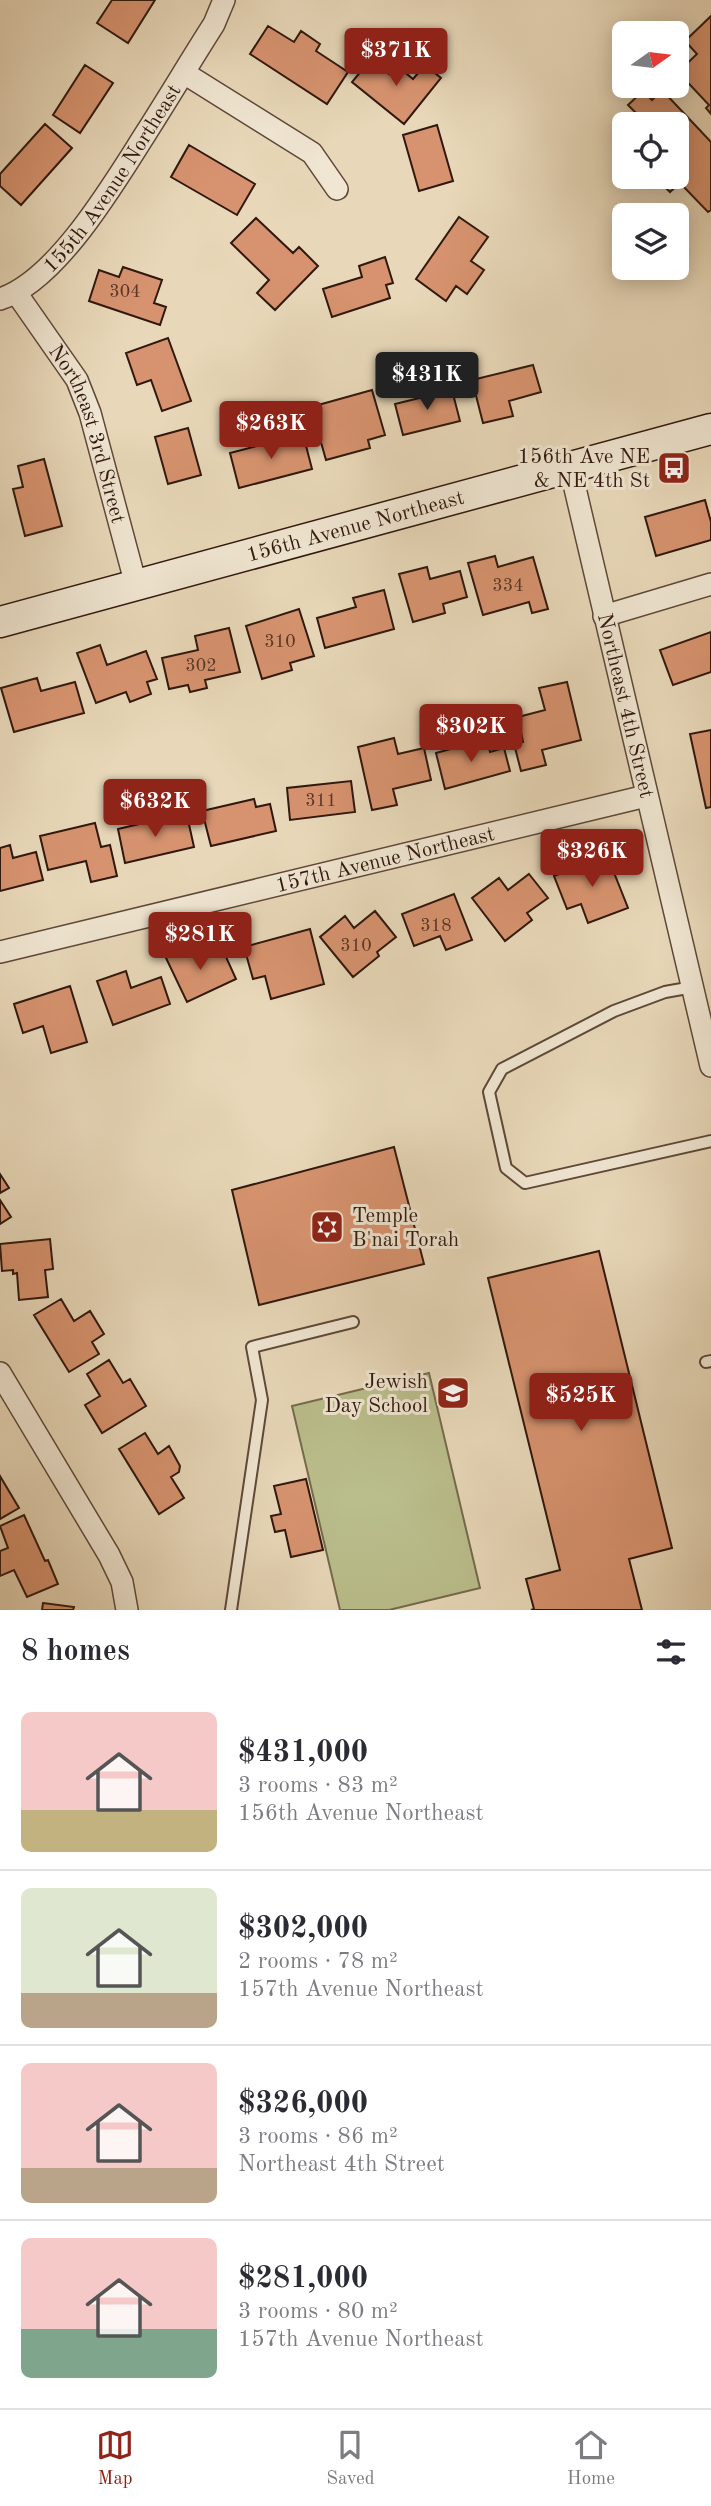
<!DOCTYPE html>
<meta charset="utf-8">
<style>
:root{--surface:#fff;--page:#f2f2f3;--text:#2b2b33;--muted:#7c7c81;--line:#e1e1e2;--accent:#8f2418}
body{margin:0;font-family:"Old Standard TT",serif;background:var(--page);color:var(--text);height:100vh;display:flex;flex-direction:column;font-size:26px;white-space:nowrap}
*{box-sizing:border-box;margin:0}
p{font-size:23px;color:var(--muted)}
.icon{flex:none;width:38px;height:38px;fill:none;stroke:currentColor;stroke-width:2;stroke-linecap:round;stroke-linejoin:round}
.map{position:relative;height:1610px;overflow:hidden}
.side{display:flex;flex-direction:column;background:var(--surface);flex:1}
.side>*{flex:none}
.needle{width:46px;rotate:76deg}
.fabs{position:absolute;left:612px;top:21px;display:grid;gap:14px}
.fabs a{display:grid;place-items:center;width:77px;height:77px;border-radius:10px;background:var(--surface);box-shadow:0 4px 18px #0003;font-size:35px}
.price{position:absolute;translate:-50% -60px;padding:0 16px;border-radius:7px;background:var(--accent);color:#fff;font-size:23px;line-height:46px;filter:drop-shadow(0 2px 4px #0008)}
.price::after{content:'';position:absolute;left:50%;top:42px;width:21px;height:16px;margin-left:-10px;background:inherit;clip-path:polygon(0 0,100% 0,50% 100%)}
.price.active{background:#222;color:#fff}
ul{padding:0;list-style:none}
li{display:flex;align-items:center;gap:21px;height:175px;padding:0 21px}
li+li{border-top:2px solid var(--line)}
li span{display:grid;place-items:center;flex:none;width:196px;height:140px;border-radius:10px;color:#555}
li>.icon{margin-inline-start:auto}
span .icon{width:84px;height:84px;fill:#fffc;stroke-width:1}
li b{font-size:30px}
h2{display:flex;justify-content:space-between;align-items:center;height:84px;padding:0 21px;font-size:30px}
.tabs{display:flex;justify-content:space-around;align-items:center;height:98px;border-top:2px solid var(--line);background:var(--surface);font-size:19px;color:var(--muted)}
.tabs a{display:grid;justify-items:center;gap:4px}
.tabs .active{color:var(--accent)}
.map>svg:first-child{display:block}
.green{fill:#babe8c;stroke:#756b4d;stroke-width:2}
.building{fill:#d7936f;stroke:#30180e;stroke-width:2}
.lines{fill:none;stroke-linecap:round;stroke-linejoin:round}
.lane-casing{stroke:#5e4839;stroke-width:14}
.street-casing{stroke:#5e4839;stroke-width:24}
.secondary-casing{stroke:#30180e;stroke-width:33}
.lane{stroke:#f0e6d2;stroke-width:10}
.street{stroke:#f0e6d2;stroke-width:21}
.secondary{stroke:#f0e6d2;stroke-width:30}
.labels{text-anchor:middle;stroke-width:6;stroke-linejoin:round;paint-order:stroke}
.number-label{font-size:18px;fill:#5a3726}
.street-label{font-size:21px;fill:#30180e;stroke:#f0e6d2}
.poi-label{font-size:21px;fill:#30180e;stroke:#f0e6d2;text-anchor:end}
</style>
<div class="map">
<svg width="711" height="1610" viewBox="0 0 711 1610">
<rect width="100%" height="100%" fill="#e8d8b9"/>
<filter id="stains"><feTurbulence type="fractalNoise" baseFrequency=".00286" numOctaves="4"/><feColorMatrix values="0 0 0 0 .2 0 0 0 0 .09 0 0 0 0 .02 0 0 0 .5 -.17"/></filter>
<radialGradient id="worn" r=".72"><stop offset=".6" stop-color="#630" stop-opacity="0"/><stop offset="1" stop-color="#630" stop-opacity=".3"/></radialGradient>
<path class="green" d="M429 1373 480 1588 389 1610H340L292 1406Z"/>
<path class="building" d="M112 0H155L128 43 97 23Z
M711 16V114L706 108 709 105 678 72 697 54 685 41Z
M268 26 294 42 301 31 320 44 316 51 348 72 327 104 250 54Z
M371 59 389 74 396 65 413 79 425 65 441 78 404 124 352 82Z
M85 65 113 83 80 133 53 115Z
M662 90 711 142V210L708 212 680 183 670 192 655 177H677V124H626L637 114 628 105 643 91 652 100Z
M45 124 72 148 21 205 0 186V174Z
M437 125 453 181 419 191 403 135Z
M189 145 255 184 237 215 171 177Z
M459 217 488 237 471 261 484 270 467 294 456 286 446 301 416 279Z
M256 218 293 253 299 247 318 266 275 310 257 293 269 280 231 243Z
M385 257 393 283 386 285 390 298 332 317 323 289 362 277 359 266Z
M123 267 162 280 154 303 166 307 160 325 89 301 99 270 119 277Z
M168 338 191 401 162 411 151 380 137 385 126 353Z
M533 365 541 392 509 401 513 416 483 423 472 380Z
M372 390 385 435 368 440 370 448 326 460 311 407Z
M452 390 460 421 403 435 395 404Z
M188 428 201 475 168 484 155 437Z
M303 434 312 469 239 488 230 453Z
M44 459 62 526 25 536 13 489 23 487 18 466Z
M705 500 711 522V540L656 556 645 517Z
M495 556 498 567 533 557 548 609 532 613 529 602 483 615 468 563Z
M427 567 430 579 460 571 467 597 443 604 445 613 413 622 399 574Z
M384 590 394 629 325 648 317 618 356 607 353 598Z
M299 609 314 656 290 663 292 670 262 679 246 626Z
M229 628 240 672 205 680 207 688 190 692 188 685 169 689 162 658 198 650 195 636Z
M711 632V672L673 685 660 650Z
M100 645 107 665 146 651 157 679 147 682 151 694 130 702 126 692 96 703 77 653Z
M37 678 41 691 75 682 84 713 14 732 1 688Z
M567 682 581 740 542 750 546 765 521 771 514 744 523 742 518 717 545 710 539 688Z
M711 730V807L706 808 690 734Z
M394 738 398 754 424 748 431 780 393 789 397 805 372 810 358 747Z
M487 739 490 752 504 748 510 771 445 789 436 753Z
M351 781 355 812 290 820 287 788Z
M254 799 256 807 270 804 276 831 211 846 202 811Z
M169 817 171 824 188 820 194 847 125 863 118 829Z
M95 823 101 847 110 845 117 876 91 882 86 861 48 870 40 836Z
M10 845 13 858 36 852 43 880 0 891V848Z
M607 855 628 908 588 923 581 904 567 909 554 876Z
M529 874 548 898 527 913 532 920 505 941 472 898 499 878 508 890Z
M454 894 472 940 446 950 440 936 414 946 402 914Z
M375 911 396 937 377 952 379 956 353 977 320 937 345 916 354 928Z
M310 929 324 984 271 999 265 976 253 979 244 947Z
M190 947 196 960 222 948 236 979 187 1002 166 958Z
M126 971 131 988 161 977 170 1004 113 1025 97 981Z
M70 986 87 1042 51 1053 43 1026 23 1033 14 1004Z
M394 1147 424 1264 259 1305 232 1190Z
M0 1174 9 1188 0 1193Z
M0 1200 11 1217 0 1224Z
M50 1239 53 1269 45 1270 48 1297 19 1300 17 1273 13 1274V1270L2 1271 0 1244Z
M599 1251 672 1548 629 1559 642 1610H531L534 1609 526 1579 560 1570 488 1278Z
M61 1299 74 1321 90 1311 104 1334 92 1342 99 1354 69 1372 34 1315Z
M109 1360 123 1383 130 1379 146 1406 102 1433 85 1405 100 1396 87 1374Z
M145 1433 158 1454 169 1446 180 1466 179 1472 171 1477 184 1498 159 1514 119 1449Z
M0 1476 19 1508 0 1519Z
M306 1479 323 1550 291 1557 285 1530 275 1532 271 1516 281 1514 274 1486Z
M24 1515 45 1561 48 1560 58 1584 27 1597 14 1570 0 1576V1551L8 1548 0 1526Z
M43 1603 74 1607 73 1610H42Z"/>
<g class="lines">
<defs>
<path id="lane" d="M693 987 665 992 614 1011 502 1069 489 1092 506 1168 525 1183 711 1141
M706 1362 711 1361
M231 1610 262 1400 252 1347 353 1322"/>
<g id="street">
<path d="M184 73 312 153 337 189"/>
<path id="s1" d="M17 294 77 380 90 413 136 585"/>
<path id="s2" d="M0 299C57 281 114 183 146 133 169 97 191 60 214 24L224 0"/>
<path id="s3" d="M570 467 711 1066"/>
<path d="M604 616 711 584"/>
<path id="s4" d="M0 952 646 796"/>
<path d="M0 1373 109 1555 122 1582 127 1610"/>
</g>
<g id="secondary">
<path id="s5" d="M0 622 711 429"/>
</g>
</defs>
<use href="#lane" class="lane-casing"/>
<use href="#street" class="street-casing"/>
<use href="#secondary" class="secondary-casing"/>
<use href="#lane" class="lane"/>
<use href="#street" class="street"/>
<use href="#secondary" class="secondary"/>
</g>
<defs>
<symbol id="bus-square" viewBox="-11 -11 22 22"><rect x="-9" y="-9" width="18" height="18" rx="4" fill="#8f2418" stroke="#f0e6d2"/><path d="M-5-6H5V4H4V6H2V4H-2V6H-4V4H-5ZM-3.5-4V0h7V-4ZM-3.5 1.2v1.5H-2V1.2ZM2 1.2v1.5H3.5V1.2Z" fill="#fff"/></symbol>
<symbol id="synagogue-square" viewBox="-11 -11 22 22"><rect x="-9" y="-9" width="18" height="18" rx="4" fill="#8f2418" stroke="#f0e6d2"/><path d="M0-6.5L5.6 3.2H-5.6ZM0 6.5L5.6-3.2H-5.6Z" fill="#fff"/></symbol>
<symbol id="school-square" viewBox="-11 -11 22 22"><rect x="-9" y="-9" width="18" height="18" rx="4" fill="#8f2418" stroke="#f0e6d2"/><path d="M0-5L7-2L0 1L-7-2ZM-4 1L0 2.5L4 1V4Q0 6-4 4Z" fill="#fff"/></symbol>
</defs>
<g fill-rule="evenodd">
<use href="#bus-square" x="655" y="449" width="38" height="38"/>
<use href="#synagogue-square" x="308" y="1208" width="38" height="38"/>
<use href="#school-square" x="434" y="1374" width="38" height="38"/>
</g>
<g class="labels">
<g class="number-label">
<text x="125" y="297">304</text>
<text x="508" y="591">334</text>
<text x="280" y="647">310</text>
<text x="201" y="671">302</text>
<text x="321" y="806">311</text>
<text x="436" y="931">318</text>
<text x="356" y="951">310</text>
</g>
<g class="street-label">
<text dy="7" stroke="none"><textPath href="#s2" startOffset="168">155th Avenue Northeast</textPath></text>
<text dy="7" stroke="none"><textPath href="#s1" startOffset="159">Northeast 3rd Street</textPath></text>
<text dy="7" stroke="none"><textPath href="#s5" startOffset="368">156th Avenue Northeast</textPath></text>
<text dy="7" stroke="none"><textPath href="#s3" startOffset="245">Northeast 4th Street</textPath></text>
<text dy="7" stroke="none"><textPath href="#s4" startOffset="396">157th Avenue Northeast</textPath></text>
</g>
<g class="poi-label">
<text x="650" y="463">156th Ave NE<tspan x="650" dy="24">&amp; NE 4th St</tspan></text>
<text x="352" y="1222" text-anchor="start">Temple<tspan x="352" dy="24">B'nai Torah</tspan></text>
<text x="428" y="1388">Jewish<tspan x="428" dy="24">Day School</tspan></text>
</g>
</g>
<rect width="100%" height="100%" filter="url(#stains)"/>
<rect width="100%" height="100%" fill="url(#worn)"/>
</svg>
<div class="fabs">
<a><svg class="needle" viewBox="-14 -14 28 28"><path d="M0-13l5 13h-10z" fill="#e53935"/><path d="M0 13l5-13h-10z" fill="#7c7c81"/></svg></a>
<a><svg class="icon" aria-label="locate" viewBox="0 0 24 24"><circle cx="12" cy="12" r="6"/><path d="M12 2v4M12 18v4M2 12h4M18 12h4"/></svg></a>
<a><svg class="icon" aria-label="layers" viewBox="0 0 24 24"><path d="M12 4l9 5-9 5-9-5zM3 14l9 5 9-5"/></svg></a>
</div>
<b class="price" style="left:396px;top:88px">$371K</b>
<b class="price active" style="left:427px;top:412px">$431K</b>
<b class="price" style="left:271px;top:461px">$263K</b>
<b class="price" style="left:471px;top:764px">$302K</b>
<b class="price" style="left:155px;top:839px">$632K</b>
<b class="price" style="left:592px;top:889px">$326K</b>
<b class="price" style="left:200px;top:972px">$281K</b>
<b class="price" style="left:581px;top:1433px">$525K</b>
</div>
<section class="side">
<h2>8 homes<svg class="icon" aria-label="filters" viewBox="0 0 24 24"><path d="M4 7h16M4 17h16"/><circle cx="9" cy="7" r="2"/><circle cx="15" cy="17" r="2"/></svg></h2>
<ul>
<li><span style="background:linear-gradient(#f6c9c9 70%,#c2b280 0)"><svg class="icon" aria-label="home" viewBox="0 0 24 24"><path d="M3 11l9-7 9 7M6 9v11h12V9"/></svg></span><div><b>$431,000</b><p>3 rooms · 83 m²</p><p>156th Avenue Northeast</p></div></li>
<li><span style="background:linear-gradient(#dfe7d0 75%,#b9a48a 0)"><svg class="icon" aria-label="home" viewBox="0 0 24 24"><path d="M3 11l9-7 9 7M6 9v11h12V9"/></svg></span><div><b>$302,000</b><p>2 rooms · 78 m²</p><p>157th Avenue Northeast</p></div></li>
<li><span style="background:linear-gradient(#f6c9c9 75%,#b9a48a 0)"><svg class="icon" aria-label="home" viewBox="0 0 24 24"><path d="M3 11l9-7 9 7M6 9v11h12V9"/></svg></span><div><b>$326,000</b><p>3 rooms · 86 m²</p><p>Northeast 4th Street</p></div></li>
<li><span style="background:linear-gradient(#f6c9c9 65%,#7fa58c 0)"><svg class="icon" aria-label="home" viewBox="0 0 24 24"><path d="M3 11l9-7 9 7M6 9v11h12V9"/></svg></span><div><b>$281,000</b><p>3 rooms · 80 m²</p><p>157th Avenue Northeast</p></div></li>
</ul>
</section>
<nav class="tabs">
<a class="active"><svg class="icon" aria-label="map" viewBox="0 0 24 24"><path d="M3 6l6-2 6 2 6-2v14l-6 2-6-2-6 2zM9 4v14M15 6v14"/></svg>Map</a>
<a><svg class="icon" aria-label="saved" viewBox="0 0 24 24"><path d="M7 4h10v16l-5-4-5 4z"/></svg>Saved</a>
<a><svg class="icon" aria-label="home" viewBox="0 0 24 24"><path d="M3 11l9-7 9 7M6 9v11h12V9"/></svg>Home</a>
</nav>
